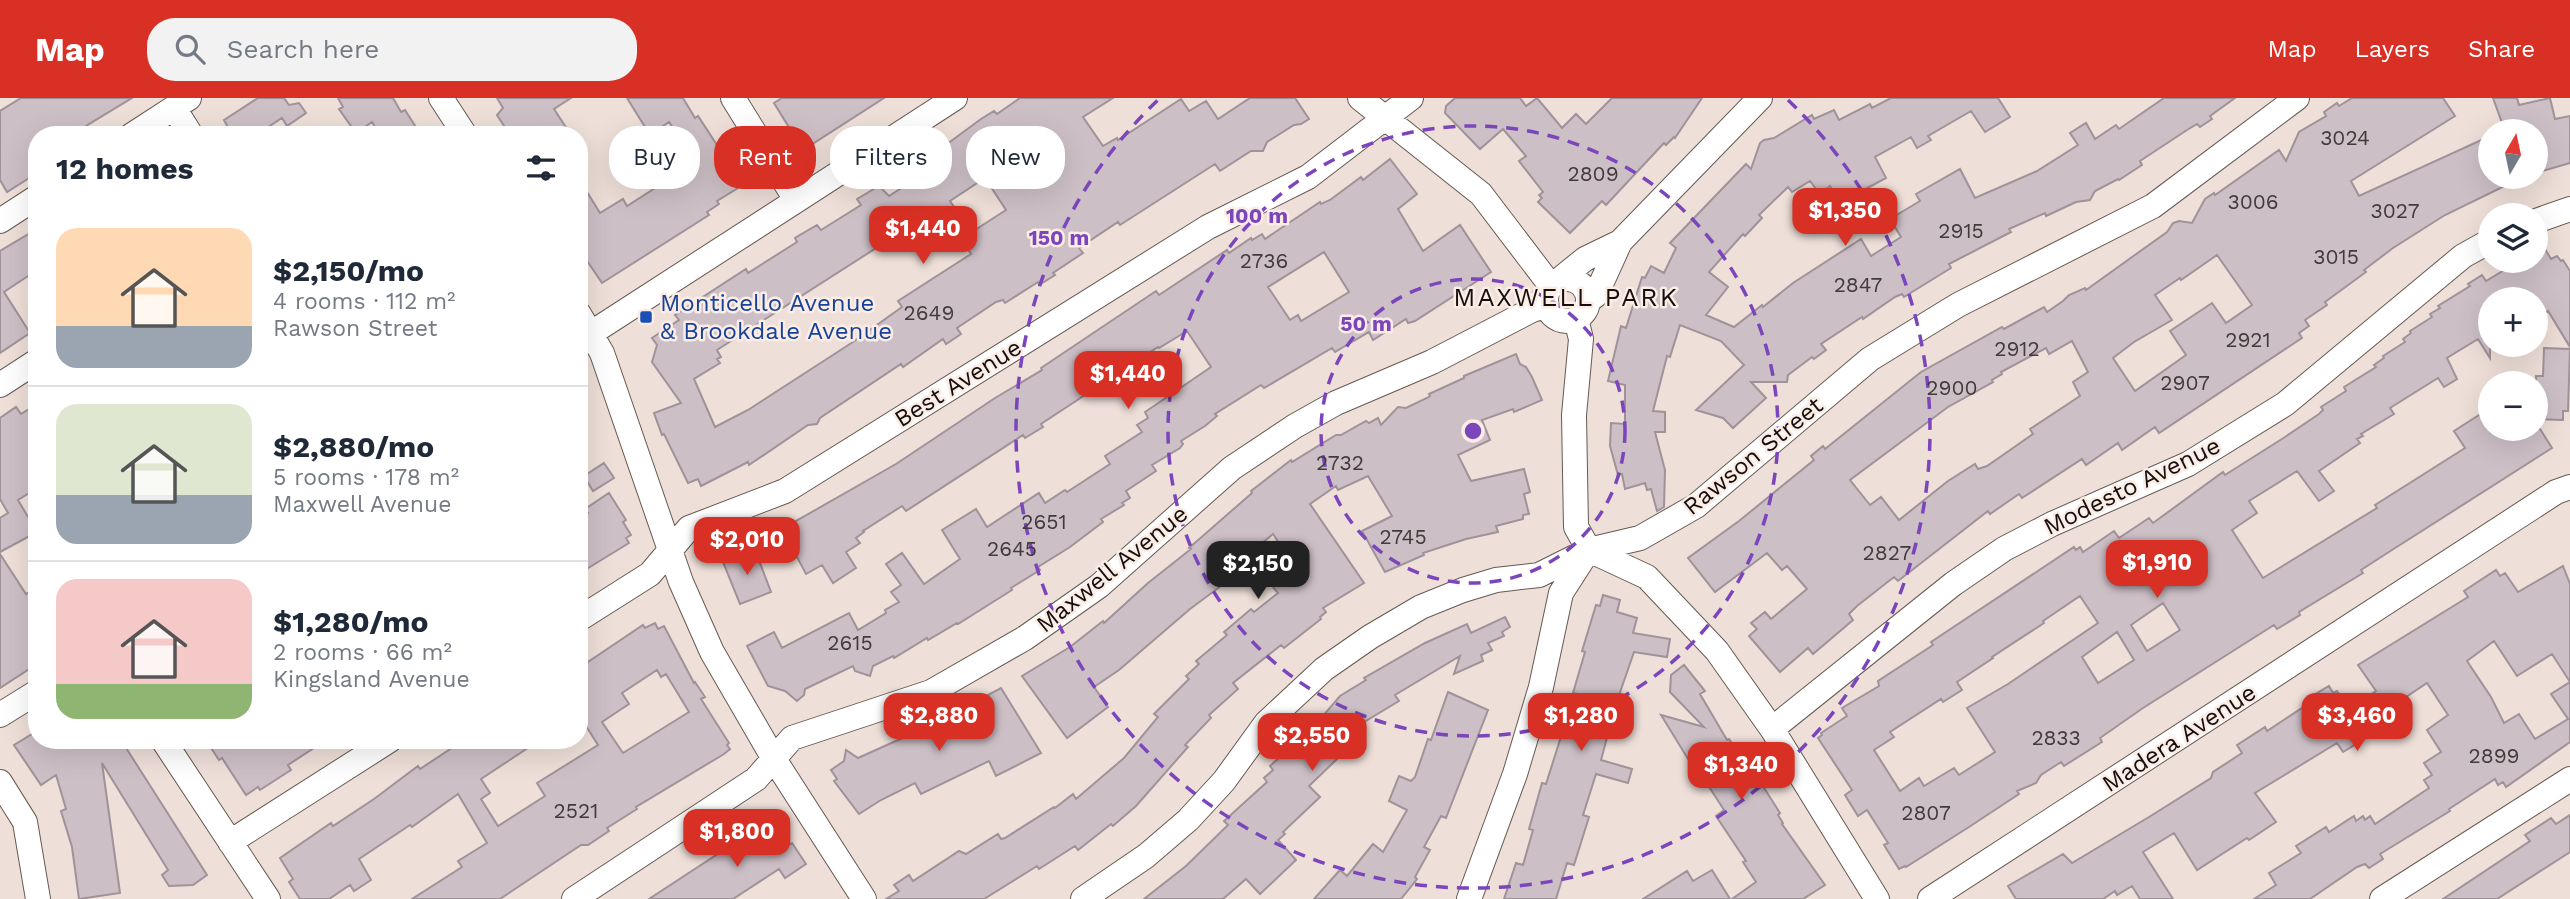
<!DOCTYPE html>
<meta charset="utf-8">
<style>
:root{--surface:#fff;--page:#f2f2f3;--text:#1f2937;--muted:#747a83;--line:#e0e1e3;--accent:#d93025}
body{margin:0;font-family:"Work Sans",sans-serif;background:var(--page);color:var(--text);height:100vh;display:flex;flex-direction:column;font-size:26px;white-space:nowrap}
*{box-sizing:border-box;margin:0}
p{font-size:23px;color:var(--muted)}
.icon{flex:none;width:38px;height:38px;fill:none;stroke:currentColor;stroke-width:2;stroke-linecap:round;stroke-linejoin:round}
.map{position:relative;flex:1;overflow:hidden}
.side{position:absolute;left:28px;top:28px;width:560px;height:623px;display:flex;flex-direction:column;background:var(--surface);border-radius:28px;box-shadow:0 7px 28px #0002}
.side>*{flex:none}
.top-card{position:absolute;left:609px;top:28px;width:665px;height:63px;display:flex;gap:14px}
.needle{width:46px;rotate:9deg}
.tools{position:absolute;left:2478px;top:21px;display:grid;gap:14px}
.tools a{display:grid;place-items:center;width:70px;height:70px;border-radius:50%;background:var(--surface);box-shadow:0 7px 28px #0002;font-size:35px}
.price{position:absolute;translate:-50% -60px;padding:0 16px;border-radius:14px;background:var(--accent);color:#fff;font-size:23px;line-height:46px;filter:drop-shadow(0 2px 4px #0008)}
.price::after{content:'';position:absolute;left:50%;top:42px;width:21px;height:16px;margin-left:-10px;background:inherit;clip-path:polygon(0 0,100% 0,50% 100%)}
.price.active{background:#222;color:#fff}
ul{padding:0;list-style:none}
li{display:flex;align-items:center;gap:21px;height:175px;padding:0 28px}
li+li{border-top:2px solid var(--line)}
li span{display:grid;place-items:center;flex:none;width:196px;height:140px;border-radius:21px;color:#555}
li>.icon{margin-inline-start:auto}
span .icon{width:84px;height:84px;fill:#fffc;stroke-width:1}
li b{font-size:30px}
h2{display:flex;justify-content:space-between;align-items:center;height:84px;padding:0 28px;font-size:30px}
.tag{padding:0 24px;border-radius:28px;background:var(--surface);box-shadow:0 7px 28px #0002;font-size:24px;line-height:63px}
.tag.active{background:var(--accent);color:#fff}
header{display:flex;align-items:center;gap:42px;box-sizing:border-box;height:98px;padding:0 35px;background:var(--accent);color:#fff}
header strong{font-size:33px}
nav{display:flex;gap:38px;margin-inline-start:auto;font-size:24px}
.search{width:490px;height:63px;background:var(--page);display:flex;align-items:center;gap:18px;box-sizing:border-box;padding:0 24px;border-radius:28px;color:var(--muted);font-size:26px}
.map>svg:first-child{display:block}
.building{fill:#cdbfc6;stroke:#9f9299;stroke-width:2;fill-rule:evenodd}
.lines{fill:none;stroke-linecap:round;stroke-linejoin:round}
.minor-casing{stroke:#665a53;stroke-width:26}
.minor{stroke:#fff;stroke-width:24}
.ring{fill:none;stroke:#7b45bc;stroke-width:3.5;stroke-dasharray:12 9}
.transit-dot{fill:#1a4fb4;stroke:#fbece5;stroke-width:2.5}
.labels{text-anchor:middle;stroke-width:5;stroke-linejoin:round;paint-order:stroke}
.number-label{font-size:21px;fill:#423b3b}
.transit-label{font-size:24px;fill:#164399;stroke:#fbece5;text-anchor:start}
.street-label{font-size:24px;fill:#140f0d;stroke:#fbece5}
.neighbourhood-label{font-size:26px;letter-spacing:2px;fill:#140f0d;stroke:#fbece5}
.centre{fill:#7b45bc;stroke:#fbece5;stroke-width:3.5}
.ring-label{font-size:21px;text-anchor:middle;font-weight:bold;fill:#7b45bc;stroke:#fbece5;stroke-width:5;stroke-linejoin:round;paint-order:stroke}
</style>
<header>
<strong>Map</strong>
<div class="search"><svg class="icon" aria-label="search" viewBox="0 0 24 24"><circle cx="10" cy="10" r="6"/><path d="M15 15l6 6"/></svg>Search here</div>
<nav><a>Map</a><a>Layers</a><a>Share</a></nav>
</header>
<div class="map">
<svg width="2570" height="801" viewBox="0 0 2570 801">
<rect width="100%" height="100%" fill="#eedfd8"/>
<path class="building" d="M21 0H132L71 37H37V60L30 64 37 75 7 94 0 82V13Z
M258 0H284L289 7 299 5 306 15 287 28 282 20 256 37H232L224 22Z
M338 0H393L401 14 405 12 421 37H380L372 24 356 35 339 11 343 9Z
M497 0H571L554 11 571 37H510L497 17 503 10Z
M627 0H683L695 20 698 18 743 87 717 103 719 106 707 114 709 117 602 185 579 151V81L600 115 623 101 627 108 666 83 657 69 686 50 669 24 650 37Z
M782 0H884L803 52 774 5Z
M1020 0H1113L1083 19 1103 48 1117 40 1118 42 1181 1 1189 13 1206 3 1218 21 1250 0H1295L1309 21 1301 26 1294 27 1267 44 1263 53H1251L1220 73 1215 66 1120 127 1118 124 1079 150 1083 155 1053 175 1055 177 1039 187 1038 184 1005 205 1003 202 996 204 957 230 961 236 946 246 943 241 903 269 901 266 820 320 817 326 808 327 749 367 748 364 701 388 698 381 688 385 664 336 662 337 654 315 681 305 652 264 657 247 652 240 679 222 675 217 746 171 748 175 797 144 795 140 817 127 821 132 861 107 857 101 879 88 889 98 926 74 921 67 925 64 924 63 981 21 994 13 997 16ZM985 80 1006 112 961 141 971 156 898 203 902 209 853 244 748 312 715 329 694 281 720 265 717 261 721 259 717 252 909 129 918 144 961 119 950 103Z
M1455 0H1520L1526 8 1537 0 1562 30 1576 16 1586 26 1612 0H1702L1675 40 1674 39 1666 47 1664 45 1606 107 1602 103 1570 135 1538 104 1542 100 1539 97 1543 94 1519 63 1526 58 1503 31 1480 51 1445 15 1446 8Z
M1891 0H1998L2010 19 1985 34 1971 13 1928 38 1931 42 1917 50 1911 39 1875 59 1886 80 1858 95 1862 102 1846 112 1830 88 1820 96 1810 83 1792 94 1788 89 1759 117 1762 120 1745 138 1743 136 1709 174 1728 189 1706 217 1734 229 1762 207 1763 209 1793 185 1861 141 1871 158 1901 139 1890 121 1920 103 1916 96 1960 71 1975 100 2037 73 2078 47 2070 35 2086 25 2095 41 2116 27 2119 31 2164 0H2235L2210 18 2212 21 2200 29 2197 26 2187 32 2140 63 2142 67 2119 82 2118 81 2095 93 2090 102 2076 104 2046 118 2045 115 2009 131 2011 134 1949 166 1951 170 1904 199 1902 196 1895 199 1863 221 1862 219 1821 246 1826 252 1814 261 1812 259 1788 277 1787 284H1751L1766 300 1733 330 1723 320 1696 312 1744 267 1721 243 1680 227 1670 259 1667 258 1653 313 1665 314V334H1655L1665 372 1664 409 1657 413 1651 391 1647 392 1645 385 1625 391 1622 376 1618 377 1610 348 1611 325 1625 326V287L1608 283 1621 228 1626 230 1642 179 1645 180 1651 168 1664 175 1676 150 1670 145 1746 66 1751 71 1760 45 1764 42 1774 40 1812 17 1814 21 1834 12 1839 22 1870 6 1872 10Z
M2352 0H2443L2455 18 2351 83 2359 98 2490 38V79H2523L2445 117 2393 150 2364 172 2366 174 2325 204 2327 207 2305 222 2309 228 2299 235 2302 240 2159 335 2155 329 2122 352 2118 345 2086 367 2082 361 2022 400 2019 396 1990 416 1988 413 1898 483 1894 479 1857 508 1849 516 1853 522 1813 556 1808 550 1780 574 1749 538 1757 531 1751 525 1765 514 1771 521 1807 491 1787 468 1782 472 1767 455 1715 494 1688 460 1739 423 1814 362 1811 358 1823 348 1825 351 1921 274 2002 229 2004 231 2044 209 2047 214 2063 203 2069 197 2085 190 2086 192 2167 134 2173 125 2179 123 2192 125 2205 101 2214 95 2215 97 2279 52 2286 63 2299 34 2326 18 2324 14 2337 5 2339 8ZM2217 157 2252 207 2226 225 2212 205 2170 233 2186 257 2135 293 2113 260 2134 244 2172 222 2155 197 2180 180 2181 182ZM2072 243 2088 274 2073 284 2080 298 2030 331 2033 336 1987 368 1978 371 1975 366 1948 383 1899 422 1881 399 1870 407 1850 382 1948 309 1993 284 1992 282 2002 276 2001 274 2046 250 2049 256Z
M2493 0H2517L2519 7 2550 0 2555 21 2570 18V65L2536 75V33H2505Z
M1390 61 1417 96 1398 111 1423 153 1460 127 1491 174 1415 223 1408 225 1406 221 1373 242 1369 234 1335 254 1332 250 1264 290 1261 287 1215 316 1217 318 1205 328 1181 343 1183 346 1180 350 1152 367 1156 373 1126 393 1130 400 1122 405 1124 407 1101 421 1103 424 1070 449 1038 469 1040 472 1011 490 1012 492 958 526 957 525 928 542 927 540 894 560 893 558 873 568 870 578 855 573 853 568 805 591 804 597 797 603 785 593 768 588 747 548 774 534 782 550 849 515 858 532 886 515 885 512 899 504 891 494 901 487 886 466 902 455 924 486 960 461 942 432 976 411 987 429 1039 395 1045 405 1065 392 1067 394 1110 366 1105 358 1142 334 1137 327 1148 320 1145 314 1211 269 1187 233 1159 250 1158 249 1041 326 1043 329 1025 340 1023 337 906 413 902 408 863 433 864 434 856 440 860 445 846 454 856 470 833 485 822 467 806 476 782 431 896 366 995 300 1042 272 1041 270 1156 193 1159 197 1227 152 1229 155 1251 140 1252 142 1262 136 1265 141 1320 104 1321 106 1330 102 1361 79 1363 82ZM1324 154 1349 194 1301 223 1298 217 1290 222 1268 189Z
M37 131V172L4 194 30 235 0 255V153Z
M2545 151 2551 161 2557 158 2561 163 2563 162 2570 173V249L2548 213 2536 221V201H2490V260L2478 241 2447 260 2457 281 2444 289 2438 280 2390 310 2394 316 2361 336 2363 338 2357 341 2360 345 2319 373 2334 393 2319 403 2297 373 2249 403 2257 415 2232 432 2263 480 2377 410 2375 407 2465 350 2454 333 2490 310V331H2540L2552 350 2392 452 2361 472 2363 475 2299 514 2300 517 2277 531 2274 527 2143 610 2100 640 2102 644 2064 668 2061 664 2041 677 2036 685 2017 693 2019 696 1969 729 1906 769 1905 768 1899 771 1884 747 1888 745 1867 712 1858 718 1845 697 1852 692 1818 640 1822 637 1821 635 1847 618 1842 610 1879 588 1878 583 1933 547 1931 544 2074 449 2076 452 2080 449 2083 454 2114 433 2119 440 2149 420 2153 425 2223 374 2225 377 2285 339 2319 316 2323 312 2321 309 2346 293 2344 289 2376 269 2374 267 2384 260 2383 258 2405 244 2403 241 2411 235 2410 233 2432 219 2430 216 2440 210 2438 208 2470 188 2468 186 2482 177 2486 183 2516 165 2518 168 2527 163H2536V157ZM2080 498 2098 525 2008 586 1967 610 1995 654 1959 677 1954 670 1924 688 1919 680 1900 693 1874 652 1894 639 1890 634 1941 601 1943 604 1962 592 1957 584 1993 560 1992 559 2044 525 2043 523ZM2163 505 2180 532 2147 553 2131 527ZM2117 534 2134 562 2098 585 2082 559Z
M2544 250 2570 251 2568 313H2563V322L2536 321V278H2543Z
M1516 256 1520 266 1526 269 1532 279 1542 302 1514 314 1513 311 1482 322 1490 342 1458 357 1471 383 1524 371 1530 394 1524 396 1529 416 1523 417V421L1496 428 1498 434 1466 441 1423 455 1424 457 1385 474 1362 433 1392 418 1368 378 1338 392 1336 388 1310 406 1364 485 1323 510 1326 514 1320 519 1321 521 1284 550 1281 547 1233 585 1238 591 1209 617 1211 620 1185 647 1188 649 1136 708 1113 728 1111 726 1078 752 1075 748 1039 771 1037 768 984 801H886L899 793 894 787 909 777 913 783 959 753 966 756 998 736 1001 741 1005 740 1054 709 1055 710 1073 696 1076 701 1124 660 1158 619 1154 616 1189 581 1186 578 1199 566 1196 563 1227 537 1224 534 1251 511 1254 514 1278 495 1272 488 1296 471 1273 436 1237 466 1239 468 1222 482 1225 485 1190 511 1119 572 1094 589 1108 609 1067 640 1022 578 1070 549 1103 523 1104 525 1148 485 1191 451 1189 450 1252 395 1251 393 1291 362 1292 364 1336 337H1341L1366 323 1369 325 1378 320 1381 327 1398 309 1406 310 1427 300 1430 298 1429 296 1464 280V278Z
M37 306V390L18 402 37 434 0 454V420L8 415 0 401V320L16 309 21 316Z
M604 365 614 380 593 393 584 378Z
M609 395 626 422 623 424 631 437 626 440 629 445 585 472 579 463V421L588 415 585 411Z
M755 452 771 494 740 506 723 464Z
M0 456 26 496 37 489V566L0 590Z
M2563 468 2570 486V584L2552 556 2517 578 2494 543 2467 563 2491 599 2504 625 2519 616 2535 641 2568 621 2551 596 2570 584V644L2506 689 2503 684 2498 687 2495 681 2449 711 2450 713 2380 756 2383 761 2369 770 2365 766 2357 769 2310 801H2254L2276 787 2269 775 2301 755 2296 748 2326 729 2329 734 2354 718 2356 723 2363 718 2365 722 2370 718 2375 726 2429 690 2424 682 2432 677 2424 665 2441 654 2427 632 2448 617 2427 585 2357 632 2363 642 2343 654 2337 645 2255 695 2276 724 2249 742 2247 740 2197 772 2174 735 2143 754 2173 801H2140L2132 788 2117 797 2115 793 2103 801H2016L2008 788 2063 756 2072 765 2149 719 2211 680 2213 674 2242 655 2237 647 2265 629 2267 633 2311 604 2309 600 2329 588 2333 595 2337 593 2349 611 2376 593 2358 567 2468 499 2464 493 2496 472 2500 478 2505 475 2518 494Z
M1603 497 1620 502 1617 514 1637 520 1633 535 1670 541 1667 559 1634 554 1616 606 1601 662 1632 671 1628 685 1596 676 1583 717 1589 719 1574 767 1567 765 1556 801H1504L1516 765 1523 767 1533 732 1529 731 1542 685 1546 686 1565 626 1569 627 1578 596 1573 595 1585 554 1582 553 1596 507 1600 508Z
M1505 519 1510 529 1502 534 1504 538 1488 545 1492 552 1481 557 1483 563 1454 576 1460 558 1395 597 1399 603 1356 629 1363 636 1309 688 1320 699 1283 734 1285 736 1278 742 1296 762 1260 796 1246 781 1223 801H1144L1186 768 1228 727 1224 723 1267 684 1264 680 1273 672 1270 668 1317 625 1340 598 1366 582 1364 580 1425 545 1467 526 1471 535Z
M655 525 658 531 664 528 694 585 695 584 705 599 701 601 729 645 727 647 730 651 724 656 636 709 637 711 607 730 609 733 588 747H581L500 801H412L462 769 458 763 487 745 458 696 412 729 410 727 359 761 371 782 354 793 350 787 329 801H300L289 784 293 781 280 760 331 725 333 728 374 701 418 668 420 671 464 642H540L481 681 490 695 481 701 498 728 545 698 537 685 598 647 579 617V570L643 527 645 530ZM657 572 661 579 666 576 689 614 623 655 602 624 629 606 622 595Z
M1684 567 1705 593 1700 596 1727 642 1729 641 1752 675 1754 674 1780 715 1778 717 1783 725 1782 726 1825 787 1803 801H1732L1756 784 1743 764 1746 763 1716 718 1724 712 1704 681 1701 682 1661 617 1704 629 1670 594 1671 577Z
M1001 590 1041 655 996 678 989 663 921 696 915 685 881 702 859 716 834 683 837 681 831 672 844 663 846 652 858 660 927 629Z
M1448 594 1488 612 1446 720 1441 718 1424 749 1430 752 1415 779 1417 781 1401 801H1314L1340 772 1347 778 1373 746 1383 754 1407 712 1389 703 1399 678 1411 683 1415 679 1428 641 1431 642Z
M37 633V642H121L207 777 193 787 169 788 162 777 168 772 102 665 120 795 79 801 72 749 61 713 66 711 56 677 41 687 14 647Z
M206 642H326L288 667 291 672 260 692 258 689 246 697 222 660 219 662Z
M2570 717V754L2497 801H2443L2530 743 2525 737 2551 720 2556 726Z
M769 725 785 749 792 745 806 766 785 780 779 771 733 801H649L733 746 734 747 743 742Z
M1712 772 1730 801H1643L1687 773 1693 783Z"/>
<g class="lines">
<defs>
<path id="minor" d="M441 0 465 37
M733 0 796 102
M1360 0 1481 96 1551 188
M174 10 191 37
M132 37 189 0
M0 123 37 99
M2536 123 2570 111
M1546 202a21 21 0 1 1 42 0a21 21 0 1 1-42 0Z
M1559 182 1585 161 1620 144 1760 0
M1588 203 1596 197 1620 144
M579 216 602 255 681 484 712 554 774 661 864 801
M1576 221 1581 241 1574 317 1576 429 1589 452 1647 479 1717 553 1772 631 1877 801
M579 243 955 0
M0 287 37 263
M579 521 650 476 689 430 785 393 1208 129 1308 79 1411 0
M0 617 37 594
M1772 631 1953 486 2004 451 2052 426 2188 366 2285 306 2463 158 2490 143
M163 642 268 801
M0 684 25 724 38 801
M230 744 390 642
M574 801 756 681 792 640 931 594 1025 540 1099 488 1232 370 1295 328 1336 305 1432 264 1532 212 1547 208
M1083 801 1146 758 1188 722 1224 683 1266 625 1324 571 1370 539 1421 509 1463 492 1496 482 1539 477 1589 452 1640 440 1696 408 1870 261 1958 207 2153 108 2297 0
M1469 801 1515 676 1541 589 1561 495 1588 453
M1930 801 2556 394 2570 389
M2382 801 2570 681"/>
</defs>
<use href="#minor" class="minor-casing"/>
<use href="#minor" class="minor"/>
</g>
<g class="ring">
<circle cx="1473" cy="333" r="152"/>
<circle cx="1473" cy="333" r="305"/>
<path d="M1788 2A457 457 0 1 1 1158 2"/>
</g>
<rect class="transit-dot" x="639" y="212" width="14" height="14" rx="3.5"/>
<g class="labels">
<g class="number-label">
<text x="2345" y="47">3024</text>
<text x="1593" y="83">2809</text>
<text x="2253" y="111">3006</text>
<text x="2395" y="120">3027</text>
<text x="1961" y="140">2915</text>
<text x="2336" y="166">3015</text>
<text x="1264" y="170">2736</text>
<text x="1858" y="194">2847</text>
<text x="929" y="222">2649</text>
<text x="2248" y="249">2921</text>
<text x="2017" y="258">2912</text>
<text x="2185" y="292">2907</text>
<text x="1952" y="297">2900</text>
<text x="1340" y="372">2732</text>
<text x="1044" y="431">2651</text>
<text x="1403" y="446">2745</text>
<text x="1012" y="458">2645</text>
<text x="1887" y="462">2827</text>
<text x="850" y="552">2615</text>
<text x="2056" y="647">2833</text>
<text x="2494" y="665">2899</text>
<text x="576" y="720">2521</text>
<text x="1926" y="722">2807</text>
</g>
<g class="transit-label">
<text x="660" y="213">Monticello Avenue<tspan x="660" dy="28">&amp; Brookdale Avenue</tspan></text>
</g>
<g class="street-label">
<text transform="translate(958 285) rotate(-32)" y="8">Best Avenue</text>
<text transform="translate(1753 358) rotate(-39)" y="8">Rawson Street</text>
<text transform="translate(2132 388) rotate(-26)" y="8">Modesto Avenue</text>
<text transform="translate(1112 471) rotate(-39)" y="8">Maxwell Avenue</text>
<text transform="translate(2179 640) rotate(-33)" y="8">Madera Avenue</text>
</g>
<g class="neighbourhood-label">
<text x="1566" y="208">MAXWELL PARK</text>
</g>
</g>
<circle cx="1473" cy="333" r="10" class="centre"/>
<g class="ring-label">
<text x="1257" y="125">100 m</text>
<text x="1059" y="147">150 m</text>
<text x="1366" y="233">50 m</text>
</g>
</svg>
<div class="tools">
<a><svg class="needle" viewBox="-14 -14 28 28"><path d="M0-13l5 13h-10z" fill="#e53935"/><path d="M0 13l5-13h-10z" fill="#747a83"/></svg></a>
<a><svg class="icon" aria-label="layers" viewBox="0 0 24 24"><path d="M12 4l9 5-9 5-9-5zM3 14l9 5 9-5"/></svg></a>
<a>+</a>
<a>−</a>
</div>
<b class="price" style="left:1845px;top:150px">$1,350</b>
<b class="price" style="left:923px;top:168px">$1,440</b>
<b class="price" style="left:1128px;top:313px">$1,440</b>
<b class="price" style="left:747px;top:479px">$2,010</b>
<b class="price" style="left:2157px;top:502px">$1,910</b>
<b class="price active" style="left:1258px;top:503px">$2,150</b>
<b class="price" style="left:939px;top:655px">$2,880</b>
<b class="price" style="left:1581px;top:655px">$1,280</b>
<b class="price" style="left:2357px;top:655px">$3,460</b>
<b class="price" style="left:1312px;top:675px">$2,550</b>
<b class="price" style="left:1741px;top:704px">$1,340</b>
<b class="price" style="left:737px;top:771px">$1,800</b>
<div class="top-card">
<a class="tag">Buy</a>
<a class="tag active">Rent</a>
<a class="tag">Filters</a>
<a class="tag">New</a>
</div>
<section class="side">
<h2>12 homes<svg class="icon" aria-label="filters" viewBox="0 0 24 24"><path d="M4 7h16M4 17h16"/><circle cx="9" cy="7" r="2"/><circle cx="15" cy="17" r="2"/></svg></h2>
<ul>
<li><span style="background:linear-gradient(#ffd9b3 70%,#9aa5b1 0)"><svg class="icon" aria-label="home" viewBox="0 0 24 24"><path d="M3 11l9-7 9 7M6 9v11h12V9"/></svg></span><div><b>$2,150/mo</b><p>4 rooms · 112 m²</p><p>Rawson Street</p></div></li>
<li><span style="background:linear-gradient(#dfe7d0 65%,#9aa5b1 0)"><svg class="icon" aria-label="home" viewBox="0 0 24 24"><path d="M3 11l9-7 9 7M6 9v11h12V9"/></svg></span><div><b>$2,880/mo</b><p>5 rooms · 178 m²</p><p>Maxwell Avenue</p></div></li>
<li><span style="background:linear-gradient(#f6c9c9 75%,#8fb573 0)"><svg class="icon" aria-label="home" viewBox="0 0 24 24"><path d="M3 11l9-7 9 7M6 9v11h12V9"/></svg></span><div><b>$1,280/mo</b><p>2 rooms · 66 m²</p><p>Kingsland Avenue</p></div></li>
</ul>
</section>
</div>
